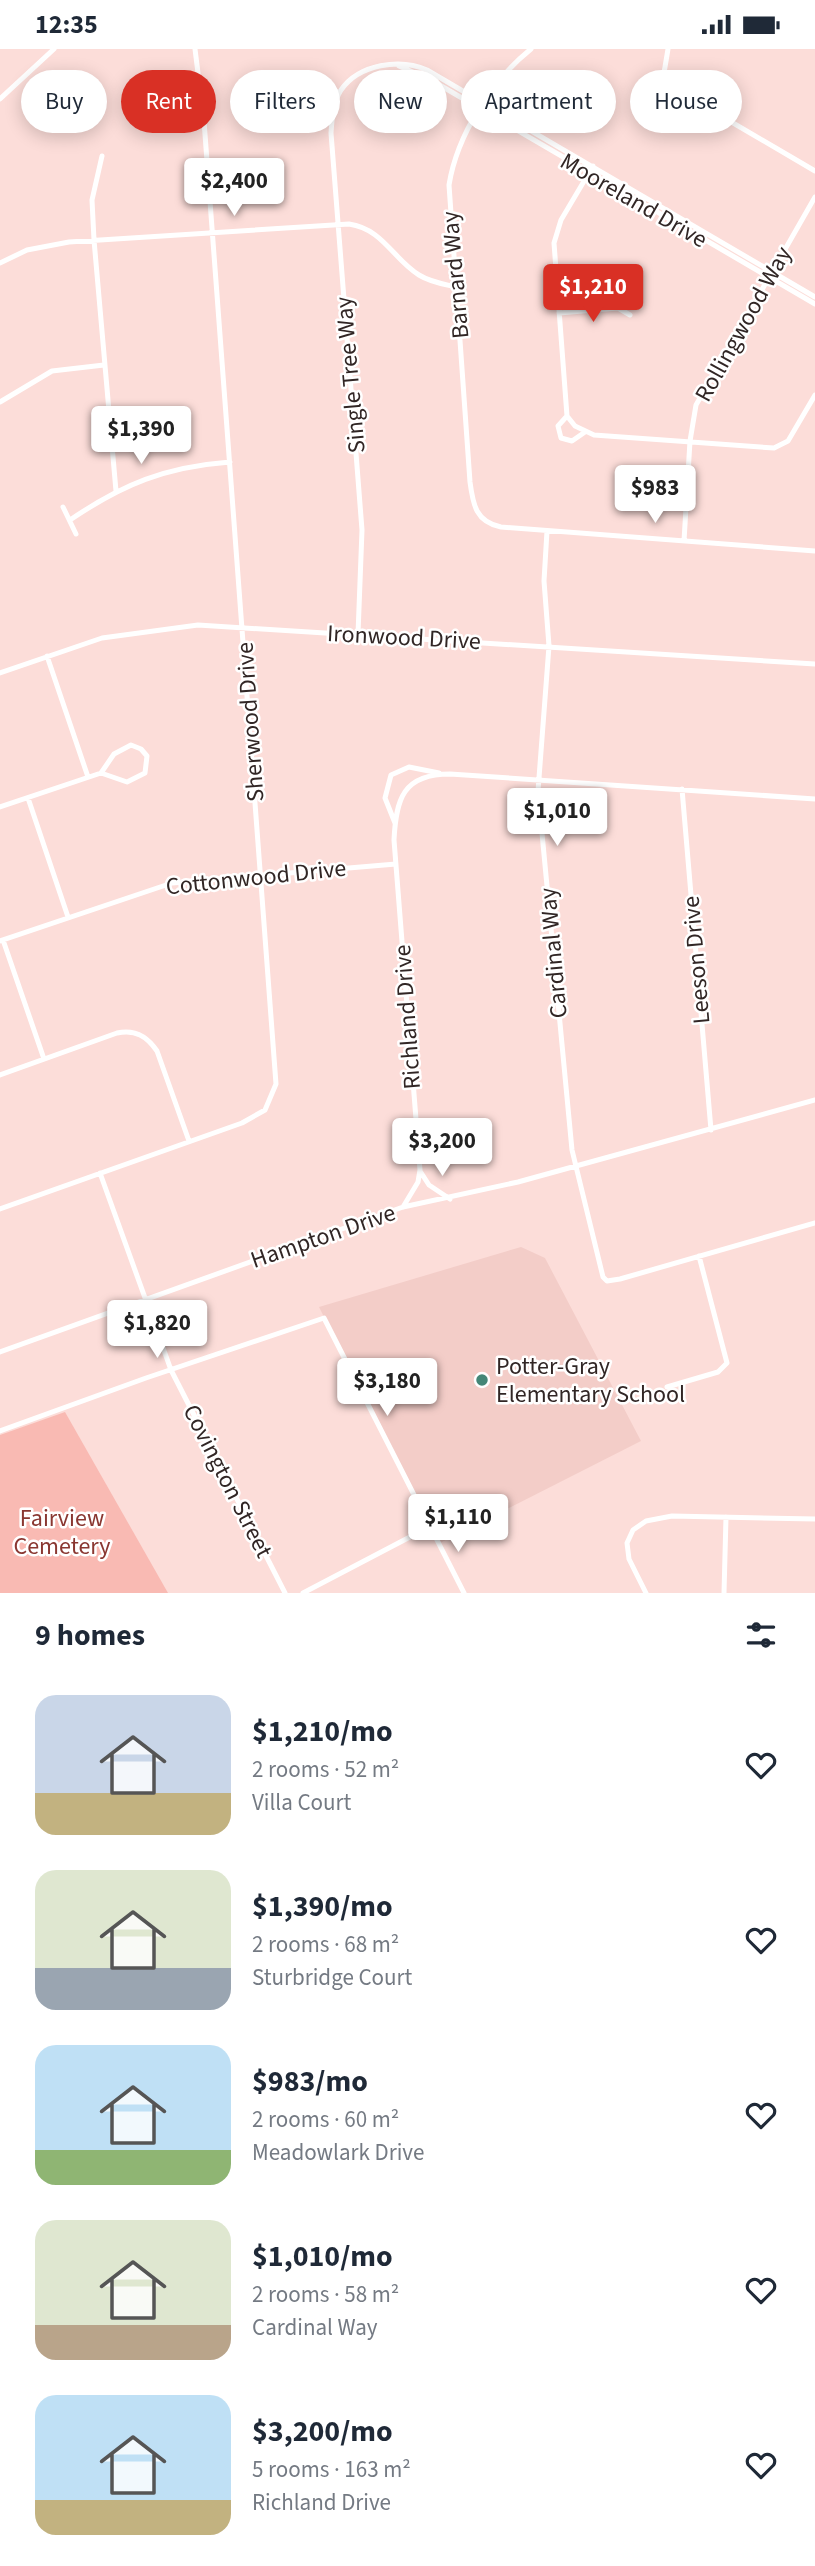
<!DOCTYPE html>
<meta charset="utf-8">
<style>
:root{--surface:#fff;--page:#f2f2f3;--text:#1f2937;--muted:#747a83;--accent:#d93025}
body{margin:0;font-family:"Source Sans 3",sans-serif;background:var(--page);color:var(--text);height:100vh;display:flex;flex-direction:column;font-size:26px;white-space:nowrap}
*{box-sizing:border-box;margin:0}
p{font-size:23px;color:var(--muted)}
.icon{flex:none;width:38px;height:38px;fill:none;stroke:currentColor;stroke-width:2;stroke-linecap:round;stroke-linejoin:round}
.map{position:relative;height:1544px;overflow:hidden}
.drawer{display:flex;flex-direction:column;background:var(--surface);flex:1}
.drawer>*{flex:none}
.top-card{position:absolute;left:21px;top:21px;width:774px;height:63px;display:flex;gap:14px}
.price{position:absolute;translate:-50% -60px;padding:0 16px;border-radius:7px;background:#fff;color:#222;font-size:23px;line-height:46px;filter:drop-shadow(0 2px 4px #0008)}
.price::after{content:'';position:absolute;left:50%;top:42px;width:21px;height:16px;margin-left:-10px;background:inherit;clip-path:polygon(0 0,100% 0,50% 100%)}
.price.on{background:var(--accent);color:#fff}
ul{padding:0;list-style:none}
li{display:flex;align-items:center;gap:21px;height:175px;padding:0 35px}
li span{display:grid;place-items:center;flex:none;width:196px;height:140px;border-radius:21px;color:#555}
li>.icon{margin-inline-start:auto}
span .icon{width:84px;height:84px;fill:#fffc;stroke-width:1}
li b{font-size:30px}
h2{display:flex;justify-content:space-between;align-items:center;height:84px;padding:0 35px;font-size:30px}
.chip{padding:0 24px;border-radius:32px;background:var(--surface);box-shadow:0 4px 18px #0003;font-size:24px;line-height:63px}
.chip.on{background:var(--accent);color:#fff}
.status{display:flex;justify-content:space-between;align-items:center;height:49px;padding:0 35px;background:var(--surface);direction:ltr}
.status svg{height:19px;fill:currentColor}
.map>svg:first-child{display:block}
.built{fill:#f3cdc8}
.green{fill:#f9bab3}
.lines{fill:none;stroke-linecap:round;stroke-linejoin:round}
.street{stroke:#fff;stroke-width:5}
.poi-dot{fill:#448677;stroke:#fff;stroke-width:2.5}
.labels{text-anchor:middle;stroke-width:5;stroke-linejoin:round;paint-order:stroke}
.street-label{font-size:24px;fill:#312625;stroke:#fff}
.poi-label{font-size:24px;fill:#312625;stroke:#fff;text-anchor:start}
.park-label{font-size:24px;fill:#8a3731;stroke:#fff}
</style>
<div class="status"><b>12:35</b><svg viewBox="0 0 49 12"><path d="M0 12V9h3v3zM5 12V6h3v6zM10 12V3h3v9zM15 12V0h3v12zM26 1h20v11H26zM47 4h2v5h-2z"/></svg></div>
<div class="map">
<svg width="815" height="1544" viewBox="0 0 815 1544">
<rect width="100%" height="100%" fill="#fcddd9"/>
<path class="built" d="M521 1198 545 1209 641 1392 438 1495 319 1258Z"/>
<path class="green" d="M65 1363 168 1544H0V1386Z"/>
<g class="lines">
<path class="street" d="M531 0C492 31 457 86 449 136L470 433C473 456 476 473 501 478L815 502
M668 0 664 24 675 40 815 122
M399 17 431 31 815 255
M312 30 339 44
M0 50 54 0
M102 107 92 151 94 191 116 442
M593 117 561 171 554 194 567 367 575 377 594 386 774 399 788 392 815 346
M0 214 27 201 69 193 349 175C383 180 393 210 419 226 430 233 443 235 456 238
M559 264 618 259 630 266
M0 353 52 322 104 316
M567 367 558 377 561 389 572 392 585 383
M63 458 76 485
M70 471C123 435 165 418 230 413
M547 482 544 532 549 597 538 742 572 1101 603 1228 607 1232 620 1230 815 1174
M684 492 690 392 696 356 815 148
M358 585 362 481 331 84C332 69 333 54 341 41 359 15 400 9 427 21L815 248
M47 607 88 728
M0 624 102 589 198 576 815 615
M131 696 141 700 147 707 145 724 127 733 101 724 114 705Z
M682 740 711 1081
M28 749 68 868
M0 758 101 724
M395 774 385 749 391 726 409 718 439 724
M3 891 44 1010
M0 892 172 834 396 815
M0 1026 117 984C135 980 147 987 157 1002L189 1092
M420 1122 429 1136 450 1150
M100 1124 171 1321 285 1544
M403 1158 418 1133 420 1121 394 791C396 750 403 725 450 725L815 750
M0 1160 242 1074 265 1061 276 1035 204 72 195 0
M0 1303 403 1158 518 1133 815 1051
M667 1338 718 1323 727 1314 699 1207
M0 1382 146 1329 324 1269 464 1544
M303 1544 429 1478
M646 1544 629 1510 627 1494 633 1481 646 1472 672 1467 815 1470
M724 1544 726 1468"/>
</g>
<circle class="poi-dot" cx="482" cy="1331" r="7"/>
<g class="labels">
<g class="street-label">
<text transform="translate(634 151) rotate(30)" y="8">Mooreland Drive</text>
<text transform="translate(455 226) rotate(-95)" y="8">Barnard Way</text>
<text transform="translate(743 275) rotate(-61)" y="8">Rollingwood Way</text>
<text transform="translate(350 326) rotate(-95)" y="8">Single Tree Way</text>
<text transform="translate(404 588) rotate(3)" y="8">Ironwood Drive</text>
<text transform="translate(250 673) rotate(-94)" y="8">Sherwood Drive</text>
<text transform="translate(256 828) rotate(-6)" y="8">Cottonwood Drive</text>
<text transform="translate(553 904) rotate(-95)" y="8">Cardinal Way</text>
<text transform="translate(696 911) rotate(-95)" y="8">Leeson Drive</text>
<text transform="translate(407 968) rotate(-94)" y="8">Richland Drive</text>
<text transform="translate(323 1187) rotate(-19)" y="8">Hampton Drive</text>
<text transform="translate(228 1432) rotate(63)" y="8">Covington Street</text>
</g>
<g class="poi-label">
<text x="496" y="1325">Potter-Gray<tspan x="496" dy="28">Elementary School</tspan></text>
</g>
<g class="park-label">
<text x="62" y="1477">Fairview<tspan x="62" dy="28">Cemetery</tspan></text>
</g>
</g>
</svg>
<b class="price" style="left:234px;top:169px">$2,400</b>
<b class="price on" style="left:593px;top:275px">$1,210</b>
<b class="price" style="left:141px;top:417px">$1,390</b>
<b class="price" style="left:655px;top:476px">$983</b>
<b class="price" style="left:557px;top:799px">$1,010</b>
<b class="price" style="left:442px;top:1129px">$3,200</b>
<b class="price" style="left:157px;top:1311px">$1,820</b>
<b class="price" style="left:387px;top:1369px">$3,180</b>
<b class="price" style="left:458px;top:1505px">$1,110</b>
<div class="top-card">
<a class="chip">Buy</a>
<a class="chip on">Rent</a>
<a class="chip">Filters</a>
<a class="chip">New</a>
<a class="chip">Apartment</a>
<a class="chip">House</a>
</div>
</div>
<section class="drawer">
<h2>9 homes<svg class="icon" aria-label="filters" viewBox="0 0 24 24"><path d="M4 7h16M4 17h16"/><circle cx="9" cy="7" r="2"/><circle cx="15" cy="17" r="2"/></svg></h2>
<ul>
<li><span style="background:linear-gradient(#c9d6e8 70%,#c2b280 0)"><svg class="icon" aria-label="home" viewBox="0 0 24 24"><path d="M3 11l9-7 9 7M6 9v11h12V9"/></svg></span><div><b>$1,210/mo</b><p>2 rooms · 52 m²</p><p>Villa Court</p></div><svg class="icon" aria-label="heart" viewBox="0 0 24 24"><path d="M12 20l-8-8c-3-5 5-10 8-4 3-6 11-1 8 4z"/></svg></li>
<li><span style="background:linear-gradient(#dfe7d0 70%,#9aa5b1 0)"><svg class="icon" aria-label="home" viewBox="0 0 24 24"><path d="M3 11l9-7 9 7M6 9v11h12V9"/></svg></span><div><b>$1,390/mo</b><p>2 rooms · 68 m²</p><p>Sturbridge Court</p></div><svg class="icon" aria-label="heart" viewBox="0 0 24 24"><path d="M12 20l-8-8c-3-5 5-10 8-4 3-6 11-1 8 4z"/></svg></li>
<li><span style="background:linear-gradient(#bfe0f5 75%,#8fb573 0)"><svg class="icon" aria-label="home" viewBox="0 0 24 24"><path d="M3 11l9-7 9 7M6 9v11h12V9"/></svg></span><div><b>$983/mo</b><p>2 rooms · 60 m²</p><p>Meadowlark Drive</p></div><svg class="icon" aria-label="heart" viewBox="0 0 24 24"><path d="M12 20l-8-8c-3-5 5-10 8-4 3-6 11-1 8 4z"/></svg></li>
<li><span style="background:linear-gradient(#dfe7d0 75%,#b9a48a 0)"><svg class="icon" aria-label="home" viewBox="0 0 24 24"><path d="M3 11l9-7 9 7M6 9v11h12V9"/></svg></span><div><b>$1,010/mo</b><p>2 rooms · 58 m²</p><p>Cardinal Way</p></div><svg class="icon" aria-label="heart" viewBox="0 0 24 24"><path d="M12 20l-8-8c-3-5 5-10 8-4 3-6 11-1 8 4z"/></svg></li>
<li><span style="background:linear-gradient(#bfe0f5 75%,#c2b280 0)"><svg class="icon" aria-label="home" viewBox="0 0 24 24"><path d="M3 11l9-7 9 7M6 9v11h12V9"/></svg></span><div><b>$3,200/mo</b><p>5 rooms · 163 m²</p><p>Richland Drive</p></div><svg class="icon" aria-label="heart" viewBox="0 0 24 24"><path d="M12 20l-8-8c-3-5 5-10 8-4 3-6 11-1 8 4z"/></svg></li>
</ul>
</section>
